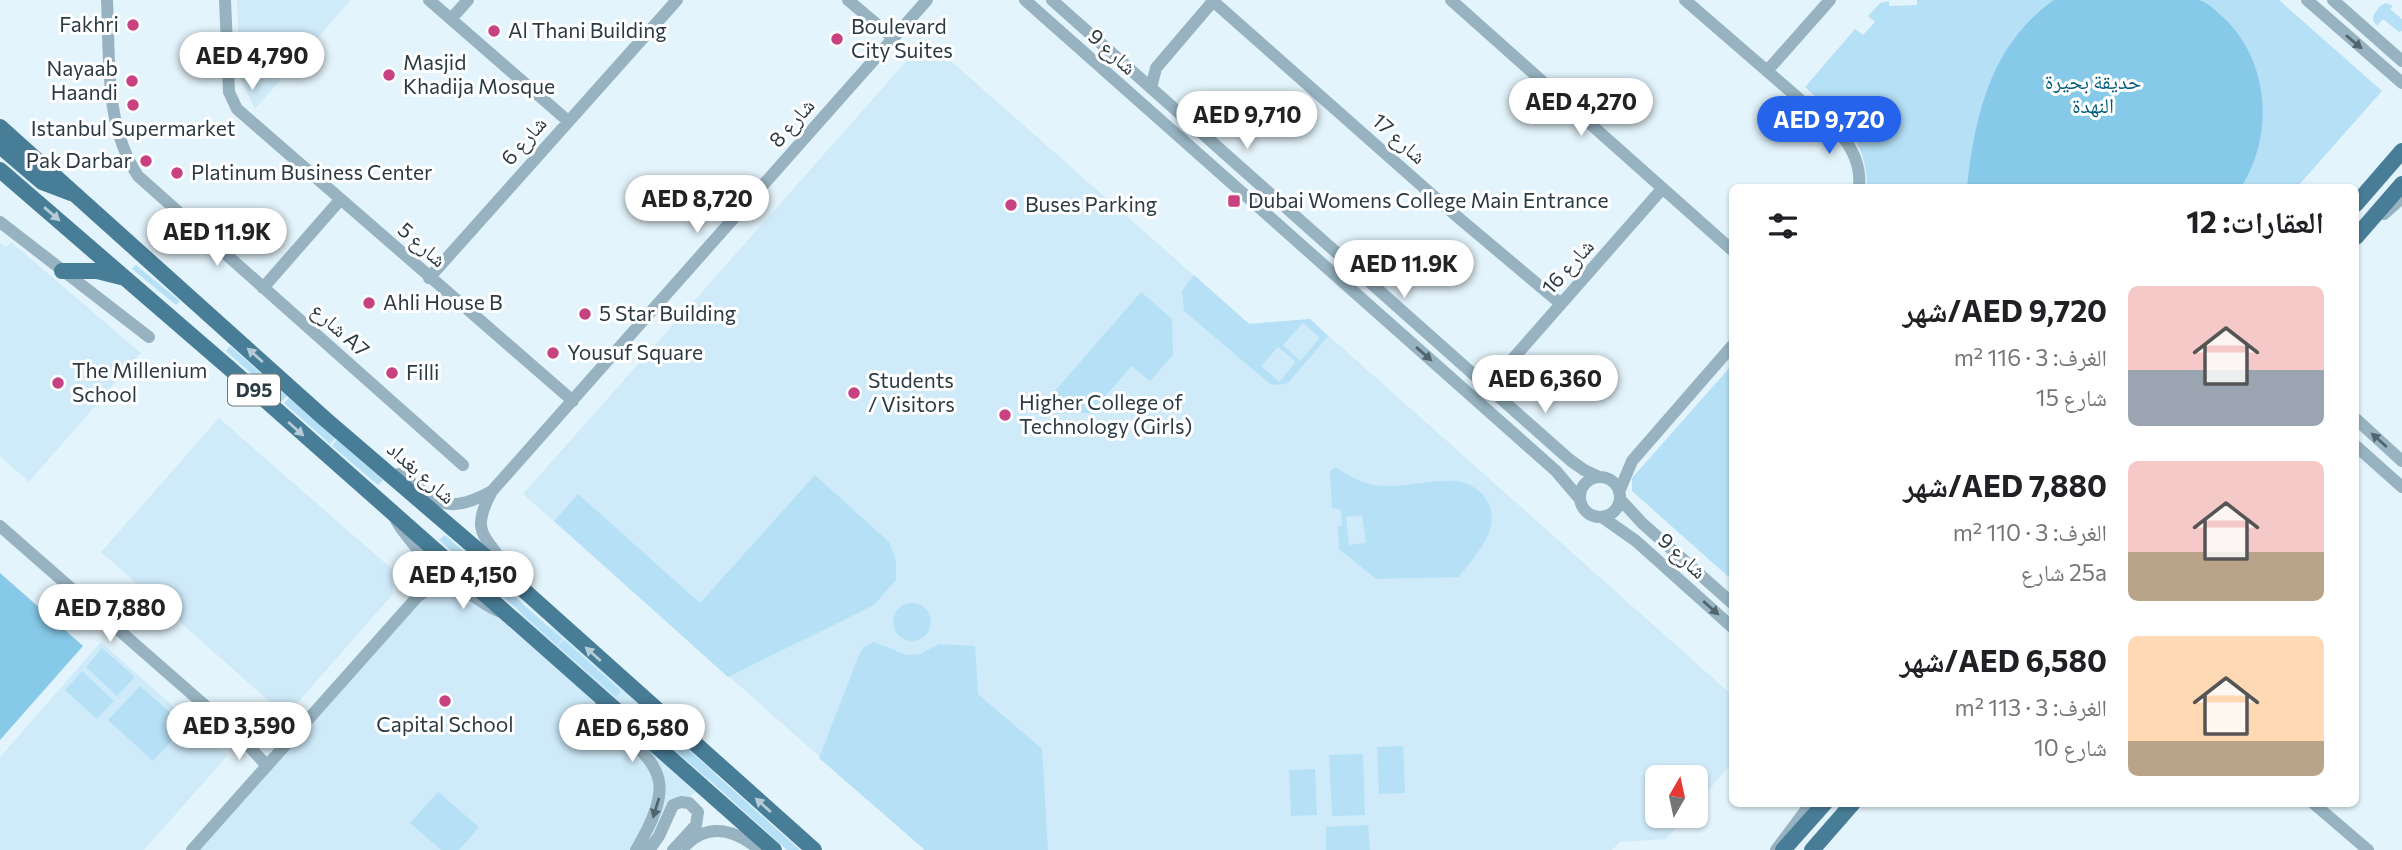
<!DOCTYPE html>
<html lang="ar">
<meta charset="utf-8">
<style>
:root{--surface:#fff;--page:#f6f6f6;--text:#202124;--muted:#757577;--accent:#2563eb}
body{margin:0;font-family:Commissioner,"Noto Naskh Arabic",sans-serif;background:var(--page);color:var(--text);direction:rtl;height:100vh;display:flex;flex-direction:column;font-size:26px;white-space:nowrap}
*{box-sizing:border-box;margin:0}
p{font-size:23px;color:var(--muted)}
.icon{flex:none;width:38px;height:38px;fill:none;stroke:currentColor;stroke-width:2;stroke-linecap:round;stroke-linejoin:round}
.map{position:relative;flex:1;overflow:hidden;direction:ltr}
.side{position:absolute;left:1729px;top:184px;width:630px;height:623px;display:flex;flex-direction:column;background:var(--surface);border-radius:10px;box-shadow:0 2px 5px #0004;direction:rtl}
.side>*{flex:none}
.needle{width:46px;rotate:9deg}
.buttons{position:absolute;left:1645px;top:765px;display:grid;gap:14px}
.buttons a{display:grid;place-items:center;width:63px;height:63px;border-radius:10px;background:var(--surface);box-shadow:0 2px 5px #0004;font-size:35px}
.price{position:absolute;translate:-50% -60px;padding:0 16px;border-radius:24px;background:#fff;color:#222;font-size:23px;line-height:46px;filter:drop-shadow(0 2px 4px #0008)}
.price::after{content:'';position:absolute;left:50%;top:42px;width:21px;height:16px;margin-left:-10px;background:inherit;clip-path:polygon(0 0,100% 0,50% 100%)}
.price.on{background:var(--accent);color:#fff}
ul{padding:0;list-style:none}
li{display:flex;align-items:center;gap:21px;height:175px;padding:0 35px}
li span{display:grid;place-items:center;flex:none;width:196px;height:140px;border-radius:10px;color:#555}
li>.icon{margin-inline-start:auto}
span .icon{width:84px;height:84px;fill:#fffc;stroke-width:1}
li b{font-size:30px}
h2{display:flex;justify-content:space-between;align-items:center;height:84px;padding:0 35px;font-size:30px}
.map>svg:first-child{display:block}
.built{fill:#cfebfa}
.green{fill:#b5e0f6;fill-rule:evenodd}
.water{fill:#87c9e9}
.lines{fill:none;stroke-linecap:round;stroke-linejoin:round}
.minor{stroke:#97b3c1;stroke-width:12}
.major{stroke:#487d97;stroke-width:16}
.oneway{fill:#51656f}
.oneway2{fill:#b6cbd5}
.poi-dot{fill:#c84180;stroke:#fff;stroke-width:2.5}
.labels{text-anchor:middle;stroke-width:6;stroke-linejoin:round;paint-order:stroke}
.shield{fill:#fff;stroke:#6b767b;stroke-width:2}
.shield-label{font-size:19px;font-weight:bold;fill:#2b3b43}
.poi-label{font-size:21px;fill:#2b3b43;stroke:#fff;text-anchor:start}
.street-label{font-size:21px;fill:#2b3b43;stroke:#fff}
.park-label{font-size:21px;fill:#015c7b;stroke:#fff}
</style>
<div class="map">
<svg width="2402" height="850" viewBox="0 0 2402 850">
<rect width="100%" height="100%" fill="#e4f4fc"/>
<path class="built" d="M237 0H351L255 109 240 78Z
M926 39 1249 324 1310 319 1732 695V763L1696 805V777H1657V816H1687L1666 839 1620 842 1612 850H925L523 494Z
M11 242 141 353 29 482 0 456V243L6 247Z
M219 418 392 569 393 594 286 716 101 552Z
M436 573 583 642 724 766 632 850H192Z
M101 642 228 755 144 850H0V757Z"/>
<path class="green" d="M1917 0H2279L2382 91 2297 187H1867C1867 137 1839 118 1805 87L1855 29 1863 35 1875 22 1868 16 1880 3 1889 1V6L1917 5Z
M2386 3 2393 6 2390 9 2402 19V31L2399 32 2383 19 2377 26 2373 20 2374 14 2380 6Z
M136 265 180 301 176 305 132 269Z
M1194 275 1249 324 1310 319 1328 336 1288 383 1279 385 1270 384 1184 311 1182 291ZM1303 323 1320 338 1300 361 1283 345ZM1278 347 1296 362 1279 382 1261 366Z
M1141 292 1172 319 1173 355 1150 381 1132 366 1090 413 1035 414Z
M230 346 287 396 282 401 226 351Z
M1732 365V580L1632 491V478Z
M289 398 336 438 330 444 284 403Z
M337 439 383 480 378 485 332 446Z
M1336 467C1348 475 1360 483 1375 485 1401 489 1429 479 1456 481 1467 482 1477 488 1484 496 1506 526 1476 554 1459 577L1376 579 1339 549 1338 526H1342L1341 510 1332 508 1330 471ZM1362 515 1366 543 1349 545 1346 517Z
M815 475 889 542 896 561V580L874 605 728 677 554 521 578 494 700 603Z
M445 535 502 586 497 592 439 540Z
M504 587 562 639 557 645 499 593Z
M893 622a19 19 0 1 1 38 0a19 19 0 1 1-38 0Z
M564 640 621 691 616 697 558 646Z
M874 642 906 655 920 654 939 644 975 646 978 694 1042 749 1048 850H925L819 758 859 655 864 647Z
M102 648 135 677 117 696 86 667Z
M82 671 114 701 97 719 65 690Z
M140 686 185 726 153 761 108 720Z
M684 746 800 850H787L678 752Z
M1403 746 1405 793 1379 794 1377 747Z
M1363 754 1365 815 1332 816 1329 755Z
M1315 769 1317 815 1291 816 1289 770Z
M438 792 479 827 459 850H441L410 823Z
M1368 825 1370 850H1326V827Z"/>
<path class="water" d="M2054 0C2090 0 2126 0 2162 0 2173 0 2188 0 2199 0 2208 2 2218 13 2225 19 2270 63 2274 136 2241 187H1967C1975 115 1991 44 2054 0Z
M0 573 83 646 0 740Z"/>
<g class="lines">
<path class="minor" d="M107 0C110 59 104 125 138 176L463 465
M225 0 229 92 237 109 573 401
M429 0 568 121
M848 0 893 38
M1025 0 1556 471 1579 498
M1052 0 1570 460 1584 470 1599 477
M1451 0 1732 250
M1685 0 1842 136C1854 151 1861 168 1859 187
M2307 0 2402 83
M2333 0 2402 61
M1213 1 1447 208 1561 304
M451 19 468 0
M1767 71 1830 0
M1151 88 1156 68 1214 0
M2384 214 2402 198
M0 222 149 337
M429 278 677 0
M263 288 340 200
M1476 376H1490L1503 370 1662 189
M2356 419 2402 461
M2356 446 2402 487
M399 474C438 501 445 517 492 491
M1580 497a20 20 0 1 1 40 0a20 20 0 1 1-40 0Z
M1619 492 1632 461 1732 346
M1620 499 1642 523 1732 603
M1602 517 1636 541 1732 627
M395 518C403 537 429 554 426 575 426 582 421 589 418 596
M0 526 241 737 267 766
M507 573C492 535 466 539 492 491L927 0
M601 702C644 767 688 763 636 850
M2313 803 2368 850
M686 845C710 821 737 831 760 850
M192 850 418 596C425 592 431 586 439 585 461 579 480 606 501 612
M649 850 659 836 673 805 681 802 689 803 698 812 696 825 673 850
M1776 850 1811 803"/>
<path class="major" d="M0 127 325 419 509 577 814 850
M0 146 42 182 71 193
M0 170 228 367 774 850
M2356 204 2402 151
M2356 237 2402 184
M62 271H97L121 277
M1783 850 1825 803
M1812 850 1853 803"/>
</g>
<defs><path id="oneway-solid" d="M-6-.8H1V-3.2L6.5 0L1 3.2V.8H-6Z" transform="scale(1.75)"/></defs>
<g class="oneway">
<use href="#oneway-solid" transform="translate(2354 42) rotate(40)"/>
<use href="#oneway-solid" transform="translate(1424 354) rotate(41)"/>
<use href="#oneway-solid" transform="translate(2379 440) rotate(-138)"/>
<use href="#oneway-solid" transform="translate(1711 608) rotate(42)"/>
<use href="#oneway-solid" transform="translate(656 808) rotate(107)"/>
</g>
<g class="oneway2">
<use href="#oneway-solid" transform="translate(52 214) rotate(41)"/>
<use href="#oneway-solid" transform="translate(255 355) rotate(-138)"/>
<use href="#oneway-solid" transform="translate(296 429) rotate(42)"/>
<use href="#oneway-solid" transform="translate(593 654) rotate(-138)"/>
<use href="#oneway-solid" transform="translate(763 805) rotate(-138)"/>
</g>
<g class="poi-dot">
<circle cx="133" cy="25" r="7"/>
<circle cx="494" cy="31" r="7"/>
<circle cx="837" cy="39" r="7"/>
<circle cx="389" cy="75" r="7"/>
<circle cx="132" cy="81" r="7"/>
<circle cx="133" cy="105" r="7"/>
<circle cx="146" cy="161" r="7"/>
<circle cx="177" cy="173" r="7"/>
<rect x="1227" y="194" width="14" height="14" rx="3.5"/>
<circle cx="1011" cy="205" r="7"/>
<circle cx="369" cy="303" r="7"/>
<circle cx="585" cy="314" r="7"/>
<circle cx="553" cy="353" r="7"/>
<circle cx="392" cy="373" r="7"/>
<circle cx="58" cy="383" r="7"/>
<circle cx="854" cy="393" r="7"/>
<circle cx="1005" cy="415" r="7"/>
<circle cx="445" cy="701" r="7"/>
</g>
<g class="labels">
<rect class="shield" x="228" y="374.5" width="52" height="31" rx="5"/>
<g class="shield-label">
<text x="254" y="397">D95</text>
</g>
<g class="poi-label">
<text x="119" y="32" text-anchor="end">Fakhri</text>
<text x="851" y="34">Boulevard<tspan x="851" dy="24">City Suites</tspan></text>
<text x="508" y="38">Al Thani Building</text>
<text x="403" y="70">Masjid<tspan x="403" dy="24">Khadija Mosque</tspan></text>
<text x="118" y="76" text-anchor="end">Nayaab<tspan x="118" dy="24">Haandi</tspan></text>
<text x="133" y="136" text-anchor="middle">Istanbul Supermarket</text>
<text x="132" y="168" text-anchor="end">Pak Darbar</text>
<text x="191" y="180">Platinum Business Center</text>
<text x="1248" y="208">Dubai Womens College Main Entrance</text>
<text x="1025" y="212">Buses Parking</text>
<text x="383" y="310">Ahli House B</text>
<text x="599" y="321">5 Star Building</text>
<text x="567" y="360">Yousuf Square</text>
<text x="72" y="378">The Millenium<tspan x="72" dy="24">School</tspan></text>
<text x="406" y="380">Filli</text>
<text x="868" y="388">Students<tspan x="868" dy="24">/ Visitors</tspan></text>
<text x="1019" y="410">Higher College of<tspan x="1019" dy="24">Technology (Girls)</tspan></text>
<text x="445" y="732" text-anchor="middle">Capital School</text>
</g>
<g class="street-label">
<text transform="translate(1112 52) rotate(42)" y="7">شارع 9</text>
<text transform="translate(792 123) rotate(-49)" y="7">شارع 8</text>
<text transform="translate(1399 139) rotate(42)" y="7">شارع 17</text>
<text transform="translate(524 141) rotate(-49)" y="7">شارع 6</text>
<text transform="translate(422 245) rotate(41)" y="7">شارع 5</text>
<text transform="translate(1568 267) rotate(-48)" y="7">شارع 16</text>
<text transform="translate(340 330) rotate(42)" y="7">شارع A7</text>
<text transform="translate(421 473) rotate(41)" y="7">شارع بغداد</text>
<text transform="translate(1682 556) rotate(42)" y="7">شارع 9</text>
</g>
<g class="park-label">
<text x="2093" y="89">حديقة بحيرة<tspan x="2093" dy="24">النهدة</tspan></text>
</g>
</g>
</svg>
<div class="buttons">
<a><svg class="needle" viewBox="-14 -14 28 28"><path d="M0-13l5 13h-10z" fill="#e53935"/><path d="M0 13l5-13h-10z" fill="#757577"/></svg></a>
</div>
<b class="price" style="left:252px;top:92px">AED 4,790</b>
<b class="price" style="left:1581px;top:138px">AED 4,270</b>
<b class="price" style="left:1247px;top:151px">AED 9,710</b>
<b class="price on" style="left:1829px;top:156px">AED 9,720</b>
<b class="price" style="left:697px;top:235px">AED 8,720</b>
<b class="price" style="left:217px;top:268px">AED 11.9K</b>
<b class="price" style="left:1404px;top:300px">AED 11.9K</b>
<b class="price" style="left:1545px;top:415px">AED 6,360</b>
<b class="price" style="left:463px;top:611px">AED 4,150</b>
<b class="price" style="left:110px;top:644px">AED 7,880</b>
<b class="price" style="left:239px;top:762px">AED 3,590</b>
<b class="price" style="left:632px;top:764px">AED 6,580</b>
<section class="side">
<h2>العقارات: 12<svg class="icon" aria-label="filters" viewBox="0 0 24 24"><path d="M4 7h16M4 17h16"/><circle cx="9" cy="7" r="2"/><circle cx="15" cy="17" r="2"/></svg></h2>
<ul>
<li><span style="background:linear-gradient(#f6c9c9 60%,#9aa5b1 0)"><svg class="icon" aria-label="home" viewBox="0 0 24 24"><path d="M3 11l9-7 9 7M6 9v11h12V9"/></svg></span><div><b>AED 9,720/شهر</b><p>الغرف: 3 · 116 m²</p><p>شارع 15</p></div></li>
<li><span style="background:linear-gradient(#f6c9c9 65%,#b9a48a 0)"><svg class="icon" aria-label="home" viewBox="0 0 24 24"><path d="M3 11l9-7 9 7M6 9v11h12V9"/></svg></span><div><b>AED 7,880/شهر</b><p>الغرف: 3 · 110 m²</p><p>25a شارع</p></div></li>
<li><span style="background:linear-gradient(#ffd9b3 75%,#b9a48a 0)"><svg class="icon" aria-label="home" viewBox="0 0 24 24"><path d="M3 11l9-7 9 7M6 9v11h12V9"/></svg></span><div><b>AED 6,580/شهر</b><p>الغرف: 3 · 113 m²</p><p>شارع 10</p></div></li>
</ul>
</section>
</div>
